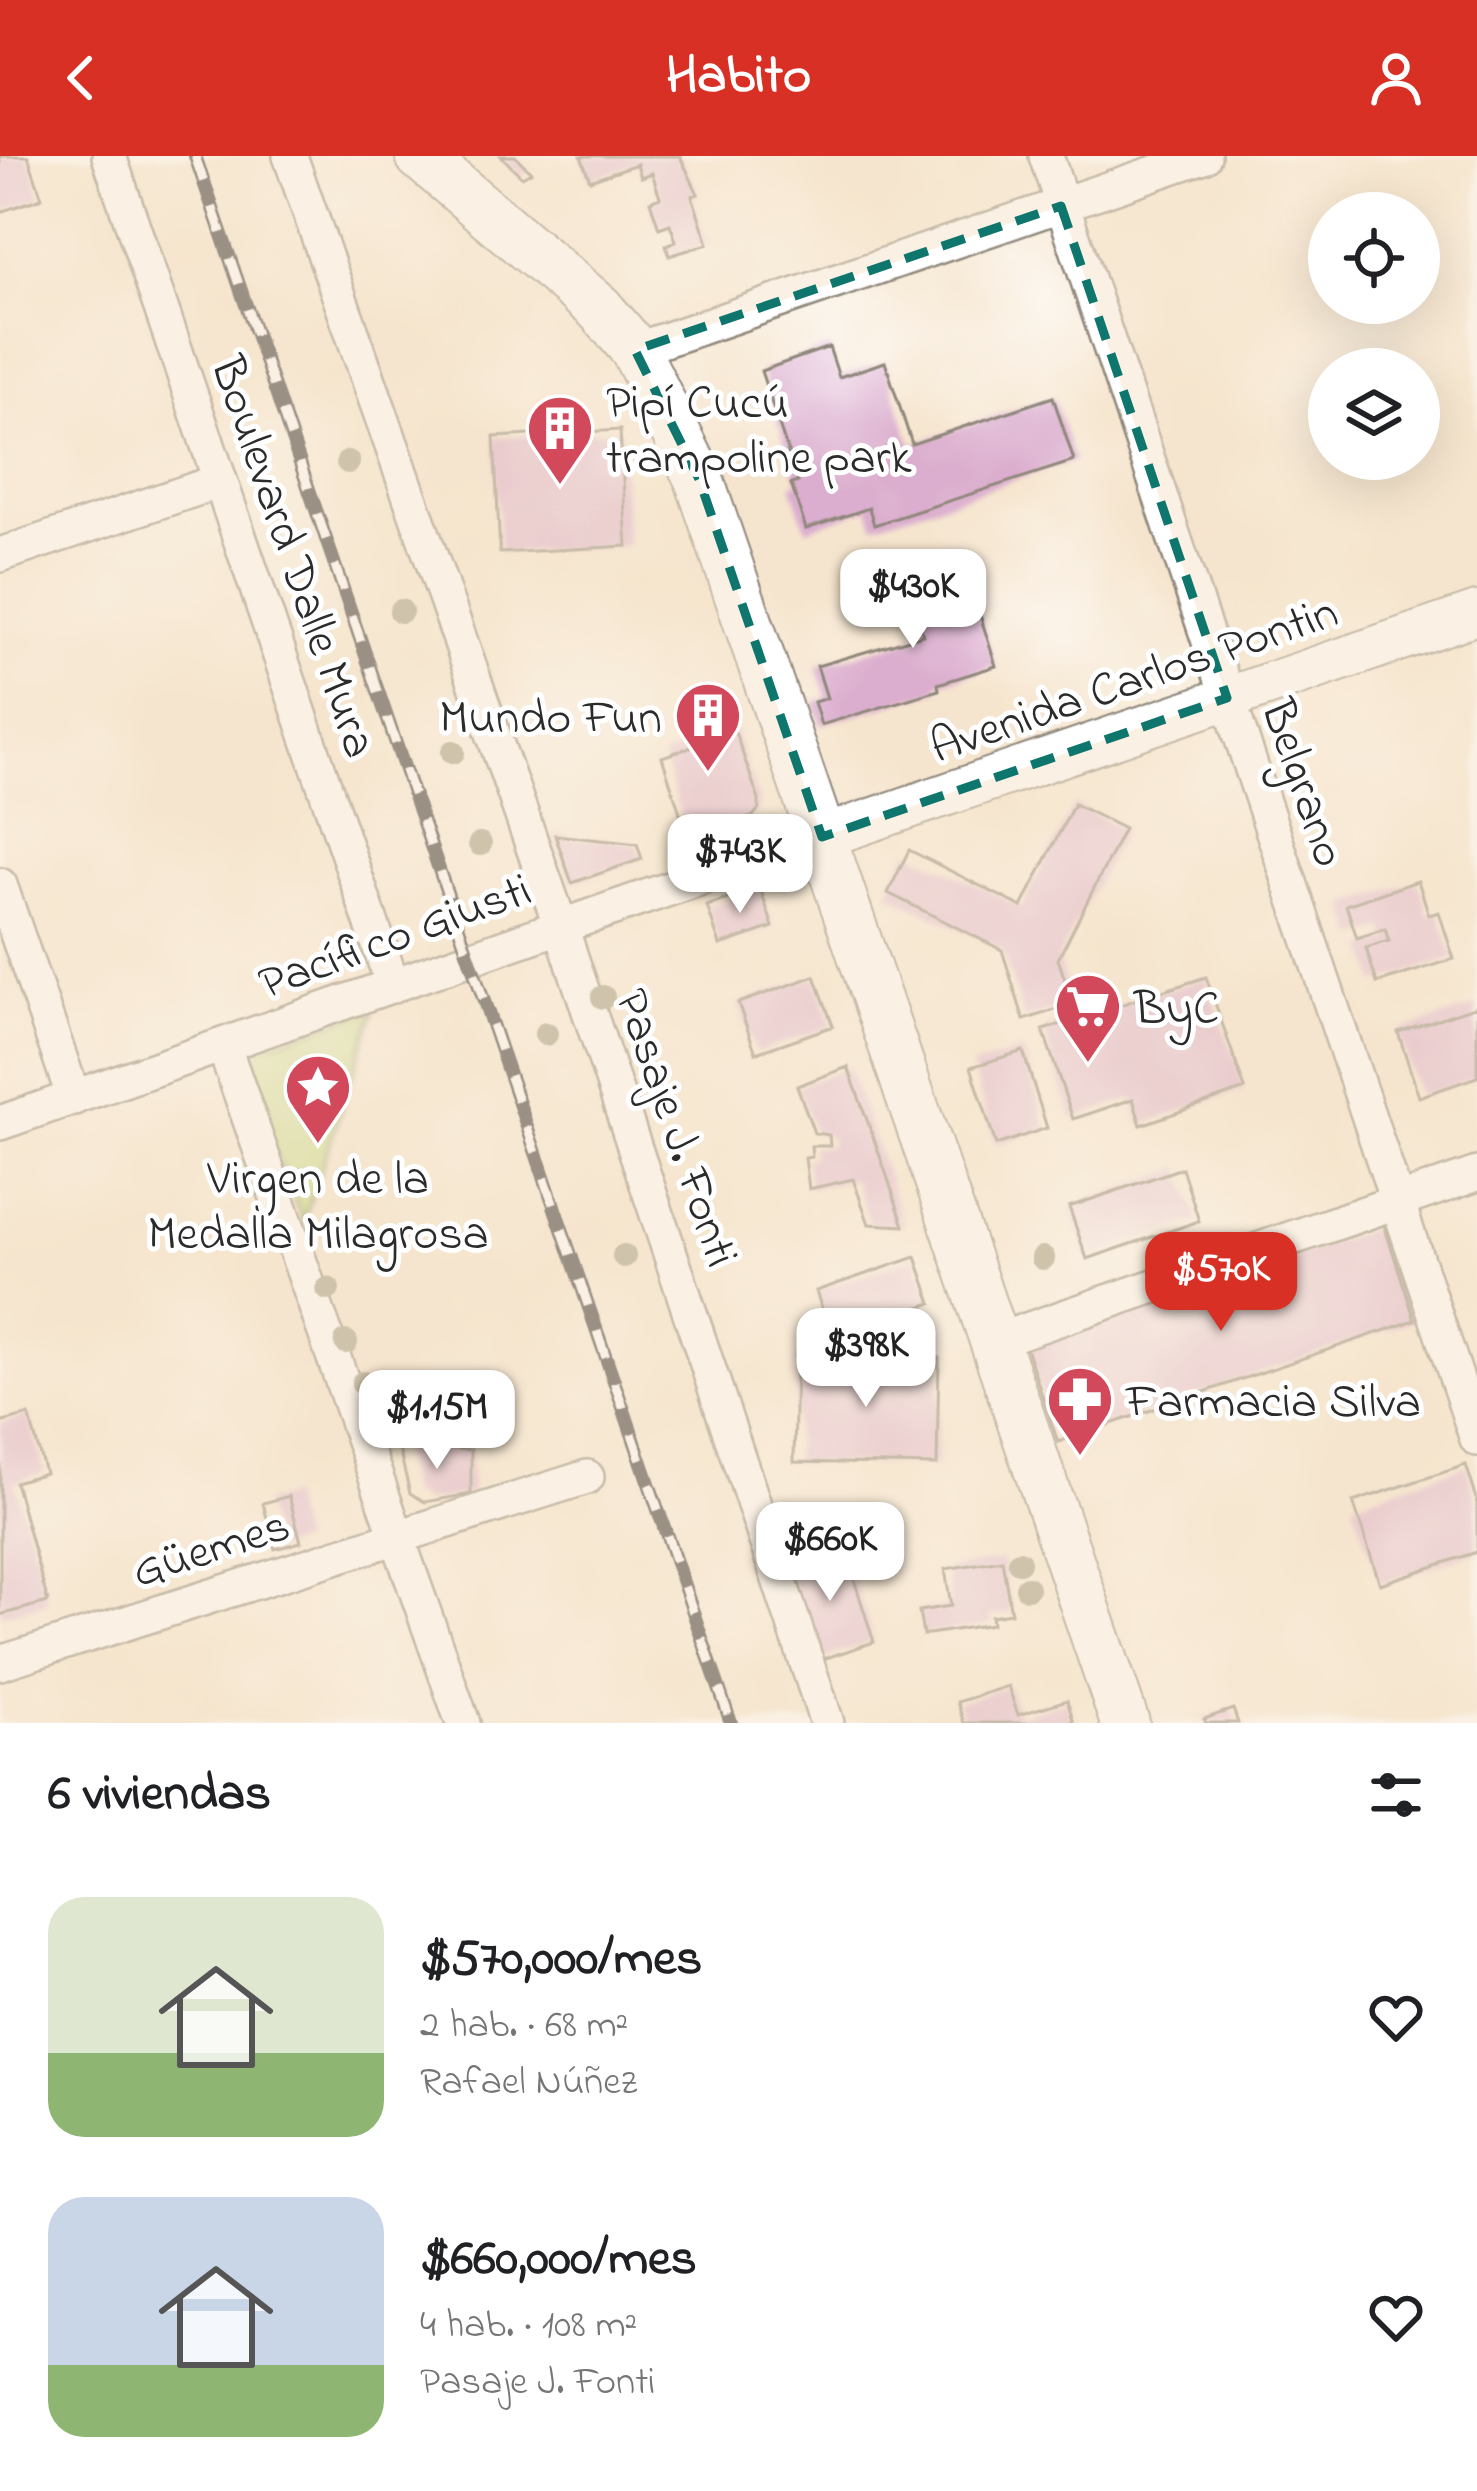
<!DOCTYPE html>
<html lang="es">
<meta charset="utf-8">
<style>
:root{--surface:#fff;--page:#f6f6f6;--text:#202124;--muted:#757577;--accent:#d93025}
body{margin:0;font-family:"Indie Flower",sans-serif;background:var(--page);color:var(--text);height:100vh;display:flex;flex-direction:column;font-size:45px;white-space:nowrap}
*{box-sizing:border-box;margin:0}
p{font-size:39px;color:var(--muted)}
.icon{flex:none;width:66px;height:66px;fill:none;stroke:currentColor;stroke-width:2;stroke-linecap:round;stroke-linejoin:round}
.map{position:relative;height:1567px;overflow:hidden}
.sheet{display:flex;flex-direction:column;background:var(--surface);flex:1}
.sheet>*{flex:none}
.buttons{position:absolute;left:1308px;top:36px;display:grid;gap:24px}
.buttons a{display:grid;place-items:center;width:132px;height:132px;border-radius:50%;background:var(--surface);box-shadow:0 12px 48px #0002;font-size:60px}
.price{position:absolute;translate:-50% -102px;padding:0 27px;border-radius:24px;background:#fff;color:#222;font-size:39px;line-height:78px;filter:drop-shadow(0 3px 6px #0008)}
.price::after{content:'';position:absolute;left:50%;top:72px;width:36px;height:27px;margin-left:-18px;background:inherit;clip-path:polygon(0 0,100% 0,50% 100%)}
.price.current{background:var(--accent);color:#fff}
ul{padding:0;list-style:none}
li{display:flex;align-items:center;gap:36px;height:300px;padding:0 48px}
li span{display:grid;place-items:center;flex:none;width:336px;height:240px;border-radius:36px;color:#555}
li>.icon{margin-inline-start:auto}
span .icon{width:144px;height:144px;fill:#fffc;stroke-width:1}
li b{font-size:51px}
h2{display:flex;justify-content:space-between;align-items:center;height:144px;padding:0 48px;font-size:51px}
header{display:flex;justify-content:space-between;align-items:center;height:156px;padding:0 48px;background:var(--accent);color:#fff;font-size:54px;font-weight:700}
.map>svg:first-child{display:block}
.green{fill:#bfd77b;stroke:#758153;stroke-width:3}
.building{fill:#dbadce}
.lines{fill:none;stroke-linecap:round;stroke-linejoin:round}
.minor-casing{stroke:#90887c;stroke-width:38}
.major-casing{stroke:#90887c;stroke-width:46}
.highway-casing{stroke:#90887c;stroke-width:52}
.minor{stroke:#fff;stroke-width:33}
.major{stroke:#fff;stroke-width:42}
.highway{stroke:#fff;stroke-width:48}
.rail-casing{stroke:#2b2b2b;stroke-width:14}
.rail{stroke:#fff;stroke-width:9;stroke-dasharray:27;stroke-linecap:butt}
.tree{fill:#9f9b82}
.marked{fill:none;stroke:#0f766e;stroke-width:9;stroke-dasharray:24 15;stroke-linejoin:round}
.labels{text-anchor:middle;stroke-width:10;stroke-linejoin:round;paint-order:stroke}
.poi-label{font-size:48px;fill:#2b2b2b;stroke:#fff;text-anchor:start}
.street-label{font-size:48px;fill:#2b2b2b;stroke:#fff}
</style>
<header><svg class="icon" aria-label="back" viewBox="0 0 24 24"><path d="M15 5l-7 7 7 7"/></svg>Habito<svg class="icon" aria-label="person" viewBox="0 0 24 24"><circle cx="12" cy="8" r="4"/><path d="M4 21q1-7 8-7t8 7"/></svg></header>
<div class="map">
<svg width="1477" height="1567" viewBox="0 0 1477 1567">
<rect width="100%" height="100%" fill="#fff"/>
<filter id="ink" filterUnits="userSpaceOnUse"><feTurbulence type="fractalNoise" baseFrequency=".00833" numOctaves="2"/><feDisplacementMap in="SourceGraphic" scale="24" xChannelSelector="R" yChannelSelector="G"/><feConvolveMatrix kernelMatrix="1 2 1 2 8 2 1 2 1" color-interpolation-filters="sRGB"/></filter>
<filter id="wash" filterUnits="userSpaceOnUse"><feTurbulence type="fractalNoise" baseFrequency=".004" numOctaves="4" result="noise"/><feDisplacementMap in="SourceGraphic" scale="48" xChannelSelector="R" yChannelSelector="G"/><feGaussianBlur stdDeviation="2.7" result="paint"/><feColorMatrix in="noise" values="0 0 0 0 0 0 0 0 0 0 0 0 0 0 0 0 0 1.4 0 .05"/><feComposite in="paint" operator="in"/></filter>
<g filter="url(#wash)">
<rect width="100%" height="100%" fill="#f6e5ce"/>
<path class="green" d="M375 853 303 1066 236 898Z"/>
<g id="blocks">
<path class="building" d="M0 0H28L42 42 0 56Z
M501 0H515L531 16 522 21Z
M581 0H680L698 38 692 40 708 88 669 100 666 89 676 85 670 68 659 72 650 45 660 41 652 17 641 21 637 8 590 24Z
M829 191 839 221 885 206 912 288 1053 241 1074 305 874 369 869 352 806 373 791 328 798 326 761 215Z
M620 274 627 390 500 397 494 281Z
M963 405 996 510 938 528 939 534 821 569 814 546 827 542 817 510 923 479 907 423Z
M735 576 759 644V653L752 661 687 679 662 601Z
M1074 648 1124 673 1058 803 1073 848 1024 864 1002 794 888 737 909 694 1022 751Z
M555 679 637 688 642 703 572 727Z
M1418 725 1429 759 1439 756 1454 803 1377 827 1366 792 1389 785 1385 773 1357 782 1346 749Z
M760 732 773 771 720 789 707 750Z
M815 820 833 870 756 897 738 847Z
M1206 821 1245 933 1141 969 1133 943 1073 963 1043 874Z
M1477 850V921L1419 941 1398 876Z
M1023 895 1047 972 996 989 971 911Z
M848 911 885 1014 904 1070 869 1068 853 1023 809 1033 805 1002 812 1001 811 990H830L829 979 814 977 797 930Z
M1182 1012 1199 1065 1087 1103 1069 1051Z
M1384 1069 1415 1164 1058 1286 1026 1192Z
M916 1101 932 1147 831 1181 816 1135Z
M796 1199 939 1202 937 1309 794 1306Z
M29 1259 45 1317 15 1326 48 1446 0 1459V1267Z
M398 1289 471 1294V1338L425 1346 410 1337Z
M1466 1309 1477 1343V1396L1380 1428 1353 1346Z
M289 1340 301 1386 275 1393 263 1347Z
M844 1392 874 1486 817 1505 786 1410Z
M1002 1404 1011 1457 991 1460 992 1468 923 1479 919 1455 951 1450 945 1413Z
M1008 1530 1018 1559 1067 1544 1074 1567H964L957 1546Z
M1233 1553 1238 1567H1206L1204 1563Z"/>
</g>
</g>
<g filter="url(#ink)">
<use href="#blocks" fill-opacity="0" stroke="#90887c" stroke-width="3"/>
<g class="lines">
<defs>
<path id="minor" d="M109 0 393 830
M290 0 560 768 827 1567
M1046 0 1477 1283
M635 194 1204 0
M0 399 220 325
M0 729 74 942
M224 891 463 1567
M0 967C274 872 547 773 822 681
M995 1185 1477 1018
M0 1507 587 1321"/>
<path id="major" d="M822 681 1477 457"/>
<path id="highway" d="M420 0 599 152 635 194 699 323 1125 1567"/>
</defs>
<use href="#minor" class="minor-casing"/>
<use href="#major" class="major-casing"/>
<use href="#highway" class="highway-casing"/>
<use href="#minor" class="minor"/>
<use href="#major" class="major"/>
<use href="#highway" class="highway"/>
<defs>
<path id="rail" d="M195 0 731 1567"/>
</defs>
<use href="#rail" class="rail-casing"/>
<use href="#rail" class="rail"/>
</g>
<g class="tree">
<circle cx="348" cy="306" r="12"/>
<circle cx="401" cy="455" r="12"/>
<circle cx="453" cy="596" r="12"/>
<circle cx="480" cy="688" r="12"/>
<circle cx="603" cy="841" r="12"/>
<circle cx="546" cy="878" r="12"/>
<circle cx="624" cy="1100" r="12"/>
<circle cx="1043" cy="1102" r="12"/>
<circle cx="328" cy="1133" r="12"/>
<circle cx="346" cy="1186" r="12"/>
<circle cx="363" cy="1227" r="12"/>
<circle cx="372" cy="1260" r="12"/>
<circle cx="1019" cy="1406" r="12"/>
<circle cx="1027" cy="1432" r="12"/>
</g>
</g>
<path d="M0 0H1477V1567H0ZM1061 50 1227 542 822 681 699 323 635 194Z" fill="#f6e5ce" fill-opacity=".55" fill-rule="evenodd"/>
<path class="marked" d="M1061 50 1227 542 822 681 699 323 635 194Z"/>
<defs>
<symbol id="building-pin" viewBox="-11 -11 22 30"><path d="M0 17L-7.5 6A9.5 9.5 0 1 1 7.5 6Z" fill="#d1495b" stroke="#fff"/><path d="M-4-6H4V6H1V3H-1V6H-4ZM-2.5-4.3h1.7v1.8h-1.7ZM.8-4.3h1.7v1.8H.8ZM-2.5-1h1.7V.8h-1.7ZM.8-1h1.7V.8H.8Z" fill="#fff"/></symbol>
<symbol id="supermarket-pin" viewBox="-11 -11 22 30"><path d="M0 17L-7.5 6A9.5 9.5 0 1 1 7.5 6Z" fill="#d1495b" stroke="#fff"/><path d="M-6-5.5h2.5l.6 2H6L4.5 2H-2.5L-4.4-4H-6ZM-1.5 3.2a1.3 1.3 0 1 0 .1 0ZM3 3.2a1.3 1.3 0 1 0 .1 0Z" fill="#fff"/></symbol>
<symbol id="sight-pin" viewBox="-11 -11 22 30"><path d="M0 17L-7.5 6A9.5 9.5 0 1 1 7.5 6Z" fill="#d1495b" stroke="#fff"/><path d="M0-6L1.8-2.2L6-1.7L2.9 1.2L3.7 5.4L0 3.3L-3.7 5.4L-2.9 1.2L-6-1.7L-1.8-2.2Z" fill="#fff"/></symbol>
<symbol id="pharmacy-pin" viewBox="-11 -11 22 30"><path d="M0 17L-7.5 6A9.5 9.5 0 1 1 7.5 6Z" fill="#d1495b" stroke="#fff"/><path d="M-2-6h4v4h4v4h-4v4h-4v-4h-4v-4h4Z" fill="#fff"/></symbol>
</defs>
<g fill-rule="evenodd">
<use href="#building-pin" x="522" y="234" width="76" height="104"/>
<use href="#building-pin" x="670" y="521" width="76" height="104"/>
<use href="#supermarket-pin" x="1050" y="812" width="76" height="104"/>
<use href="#sight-pin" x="280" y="893" width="76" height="104"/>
<use href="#pharmacy-pin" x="1042" y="1205" width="76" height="104"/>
</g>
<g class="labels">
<g class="poi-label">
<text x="606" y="261">Pipí Cucú<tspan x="606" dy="55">trampoline park</tspan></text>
<text x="662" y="576" text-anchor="end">Mundo Fun</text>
<text x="1134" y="867">ByC</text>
<text x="318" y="1037" text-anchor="middle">Virgen de la<tspan x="318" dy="55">Medalla Milagrosa</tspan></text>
<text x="1126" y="1260">Farmacia Silva</text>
</g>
<g class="street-label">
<text transform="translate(296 400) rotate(71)" y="17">Boulevard Dalle Mura</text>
<text transform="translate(1133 521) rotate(-19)" y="17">Avenida Carlos Pontin</text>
<text transform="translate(1306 626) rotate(71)" y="17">Belgrano</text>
<text transform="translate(394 778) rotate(-20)" y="17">Pacífico Giusti</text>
<text transform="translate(679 971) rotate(71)" y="17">Pasaje J. Fonti</text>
<text transform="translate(210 1390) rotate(-18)" y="17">Güemes</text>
</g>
</g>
</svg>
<div class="buttons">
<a><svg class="icon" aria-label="locate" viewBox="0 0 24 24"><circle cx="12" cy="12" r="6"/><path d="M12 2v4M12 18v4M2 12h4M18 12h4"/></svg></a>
<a><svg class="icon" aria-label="layers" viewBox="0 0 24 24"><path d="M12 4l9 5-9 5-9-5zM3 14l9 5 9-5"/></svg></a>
</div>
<b class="price" style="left:913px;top:495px">$430K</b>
<b class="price" style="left:740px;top:760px">$743K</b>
<b class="price current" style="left:1221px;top:1178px">$570K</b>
<b class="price" style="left:866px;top:1254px">$398K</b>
<b class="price" style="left:437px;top:1316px">$1.15M</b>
<b class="price" style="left:830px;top:1448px">$660K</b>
</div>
<section class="sheet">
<h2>6 viviendas<svg class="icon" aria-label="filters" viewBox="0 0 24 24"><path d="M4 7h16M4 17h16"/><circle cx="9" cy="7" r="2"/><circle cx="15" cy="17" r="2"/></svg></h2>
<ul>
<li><span style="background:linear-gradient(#dfe7d0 65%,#8fb573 0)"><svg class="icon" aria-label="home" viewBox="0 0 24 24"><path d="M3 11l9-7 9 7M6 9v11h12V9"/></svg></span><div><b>$570,000/mes</b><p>2 hab. · 68 m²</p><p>Rafael Núñez</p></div><svg class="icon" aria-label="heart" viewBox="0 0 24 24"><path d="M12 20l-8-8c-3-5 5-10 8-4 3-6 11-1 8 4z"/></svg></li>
<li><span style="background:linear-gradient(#c9d6e8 70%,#8fb573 0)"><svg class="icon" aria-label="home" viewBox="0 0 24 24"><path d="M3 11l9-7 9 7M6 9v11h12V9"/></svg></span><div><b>$660,000/mes</b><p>4 hab. · 108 m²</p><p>Pasaje J. Fonti</p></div><svg class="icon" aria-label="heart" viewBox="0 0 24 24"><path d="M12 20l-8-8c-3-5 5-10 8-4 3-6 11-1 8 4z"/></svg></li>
</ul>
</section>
